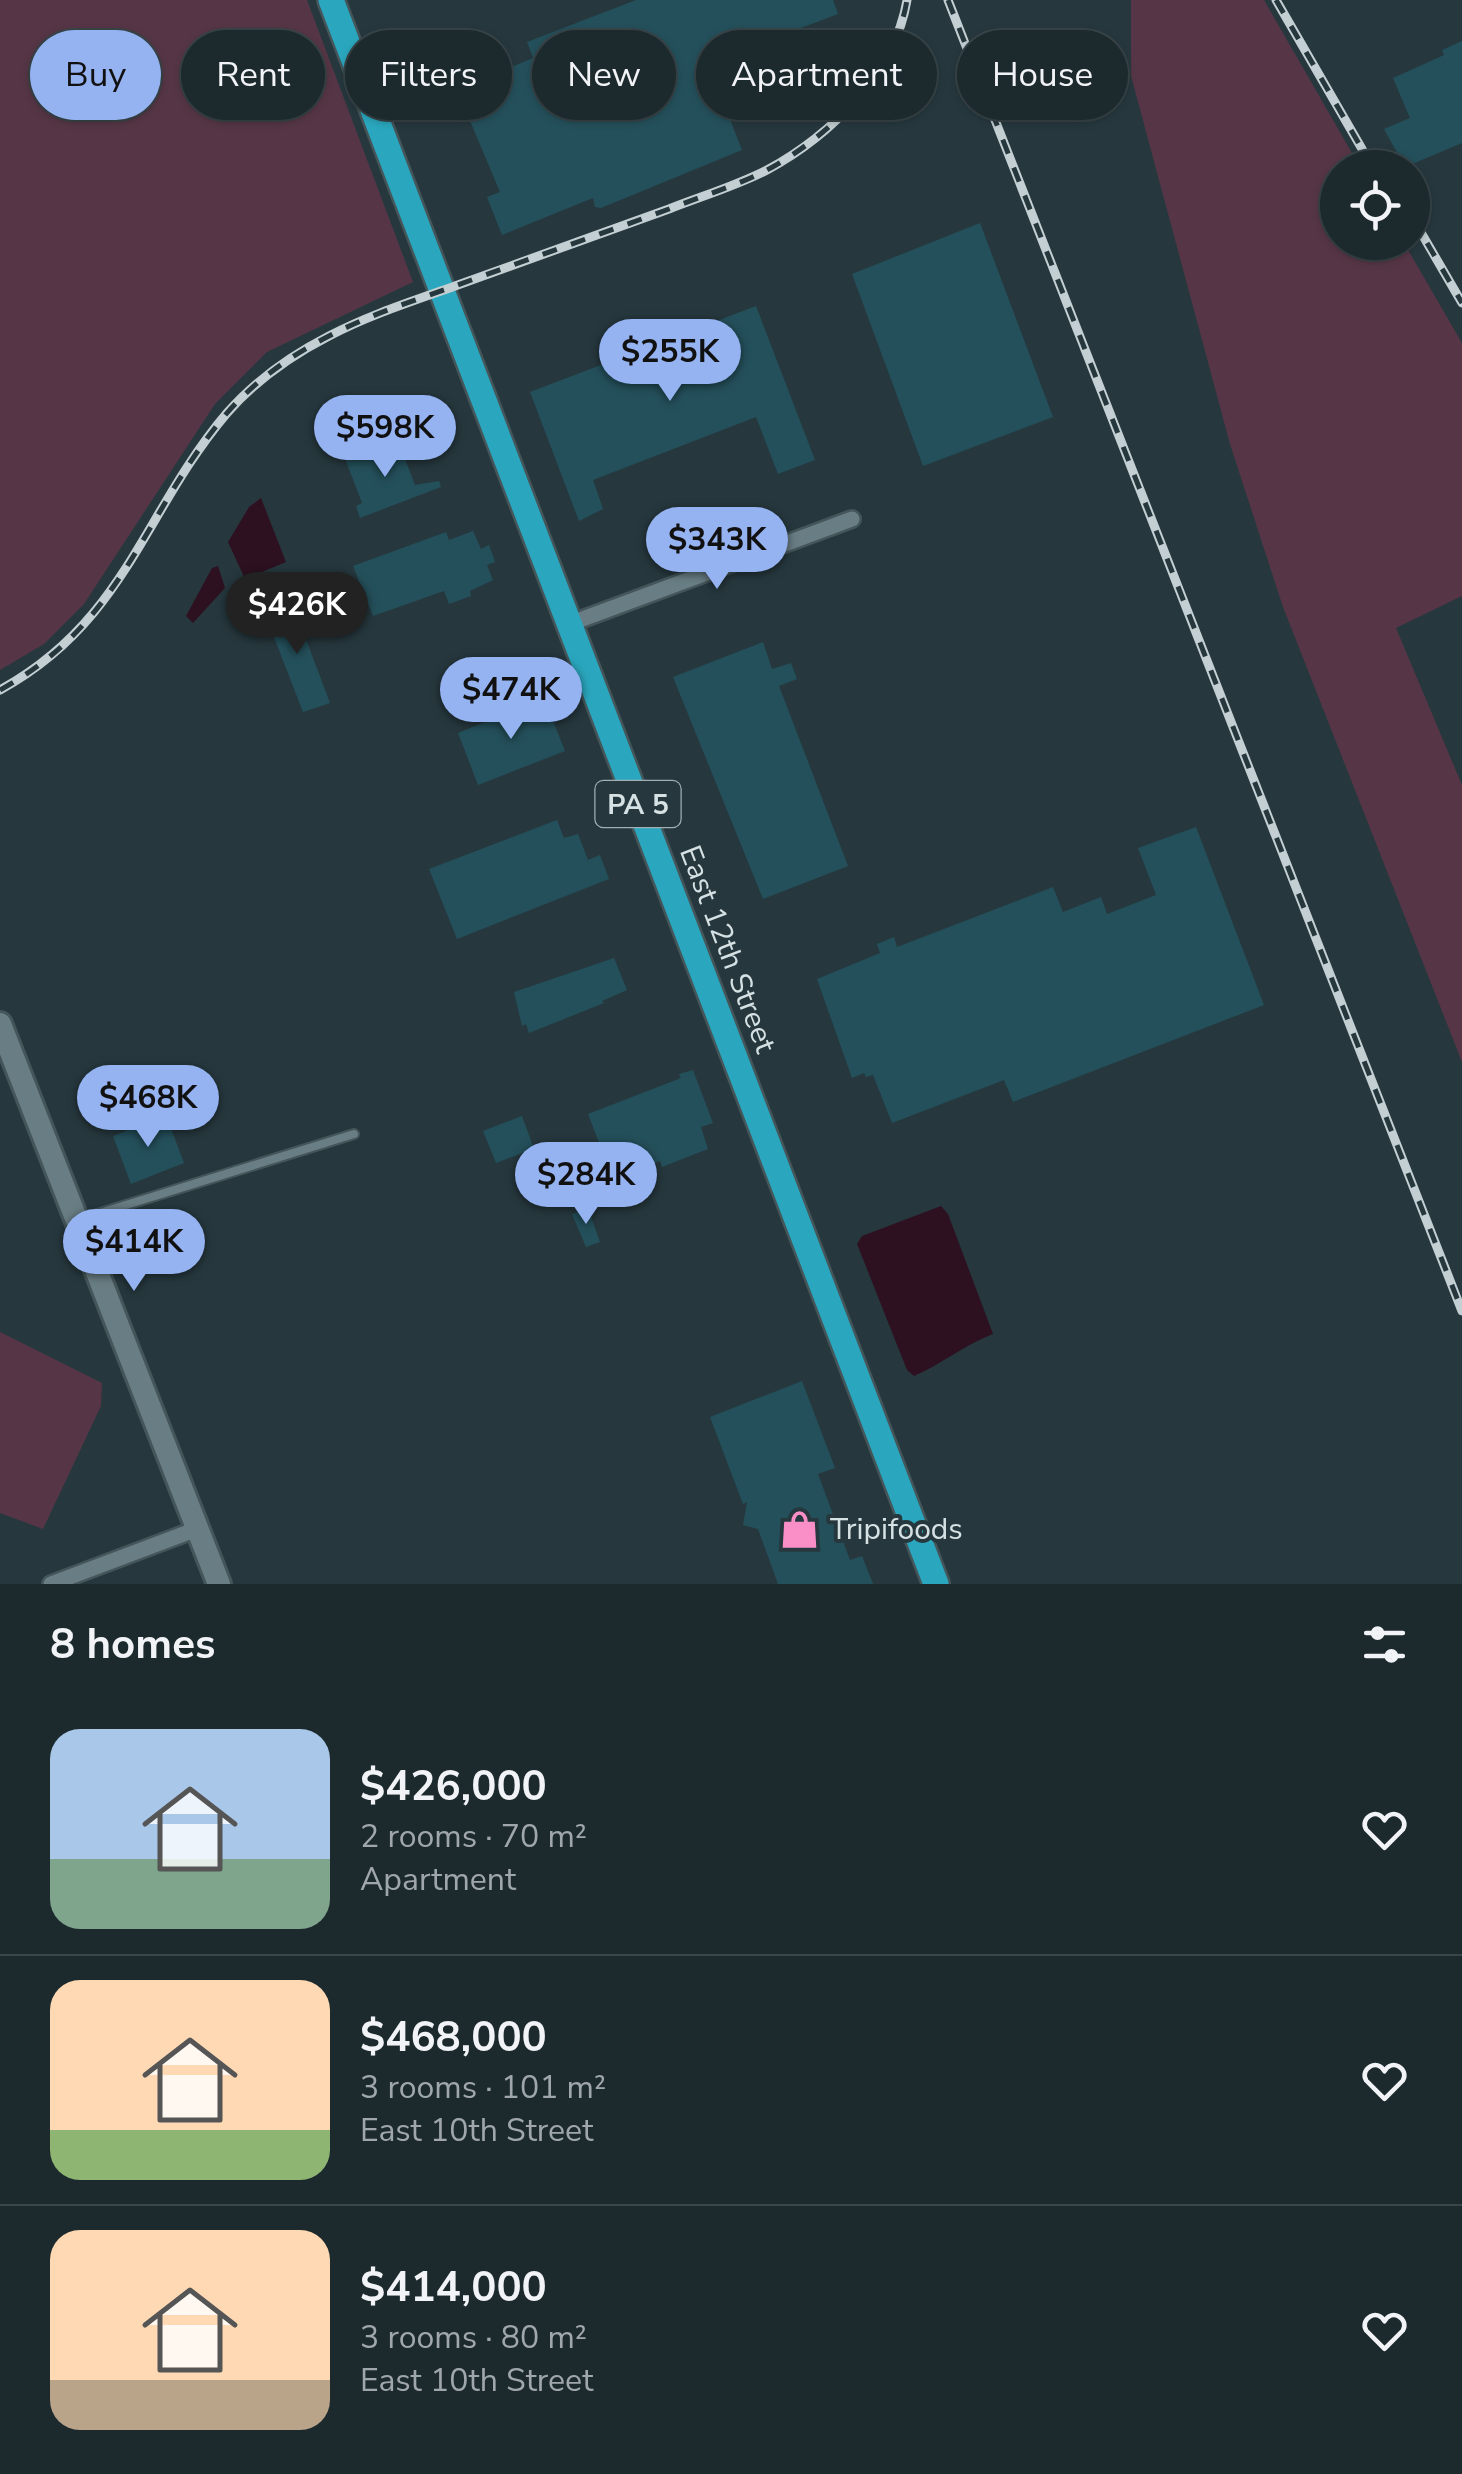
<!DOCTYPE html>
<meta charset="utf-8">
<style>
:root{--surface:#1c2a2e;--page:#253236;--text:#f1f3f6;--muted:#a0a7aa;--line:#3a464a;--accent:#95b2f1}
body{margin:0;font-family:"Nunito Sans",sans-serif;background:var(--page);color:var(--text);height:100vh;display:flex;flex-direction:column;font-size:38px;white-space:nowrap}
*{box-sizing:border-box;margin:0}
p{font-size:32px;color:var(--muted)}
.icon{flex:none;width:55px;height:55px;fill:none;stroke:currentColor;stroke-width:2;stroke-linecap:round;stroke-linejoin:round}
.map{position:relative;height:1584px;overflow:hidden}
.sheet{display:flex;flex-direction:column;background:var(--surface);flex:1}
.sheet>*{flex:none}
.guide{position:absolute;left:30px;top:30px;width:1402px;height:90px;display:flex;gap:20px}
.fabs{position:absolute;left:1320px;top:150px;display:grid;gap:20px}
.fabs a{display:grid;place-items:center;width:110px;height:110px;border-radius:50%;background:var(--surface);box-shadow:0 2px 8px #0004,0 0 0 2px var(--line);font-size:50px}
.price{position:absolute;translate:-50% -85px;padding:0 22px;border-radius:35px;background:var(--accent);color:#111;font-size:32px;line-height:65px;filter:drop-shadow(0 2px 5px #0008)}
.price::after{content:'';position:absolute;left:50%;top:60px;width:30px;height:22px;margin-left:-15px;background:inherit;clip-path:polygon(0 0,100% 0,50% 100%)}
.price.selected{background:#222;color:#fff}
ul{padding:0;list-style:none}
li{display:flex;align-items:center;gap:30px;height:250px;padding:0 50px}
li+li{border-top:2px solid var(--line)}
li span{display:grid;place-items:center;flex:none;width:280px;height:200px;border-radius:30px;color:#555}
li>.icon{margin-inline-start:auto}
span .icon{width:120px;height:120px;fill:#fffc;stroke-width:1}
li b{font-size:42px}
h2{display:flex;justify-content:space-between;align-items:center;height:120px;padding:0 50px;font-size:42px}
.chip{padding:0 35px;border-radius:45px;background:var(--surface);box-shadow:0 2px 8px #0004,0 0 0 2px var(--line);font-size:35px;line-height:90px}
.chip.selected{background:var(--accent);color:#111}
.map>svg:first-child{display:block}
.green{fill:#563646}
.water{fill:#2d1120}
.building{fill:#24505b}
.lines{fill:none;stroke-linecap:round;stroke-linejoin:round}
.lane-casing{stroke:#45565a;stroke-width:12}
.street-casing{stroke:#45565a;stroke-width:20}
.secondary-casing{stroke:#45565a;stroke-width:28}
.primary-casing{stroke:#45565a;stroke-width:30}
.lane{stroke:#697e84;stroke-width:8}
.street{stroke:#697e84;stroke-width:15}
.secondary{stroke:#697e84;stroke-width:22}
.primary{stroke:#2aa7be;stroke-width:25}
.rail-casing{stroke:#c3cfd2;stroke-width:9}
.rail{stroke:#26383e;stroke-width:5;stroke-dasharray:15;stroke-linecap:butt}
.labels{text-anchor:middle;stroke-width:8;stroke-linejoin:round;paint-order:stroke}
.shield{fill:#26383e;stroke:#a1aeb2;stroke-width:2.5}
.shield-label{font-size:28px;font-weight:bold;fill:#d6e1e4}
.street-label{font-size:30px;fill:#d6e1e4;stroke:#26383e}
.poi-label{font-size:30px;fill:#d6e1e4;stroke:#26383e;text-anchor:start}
</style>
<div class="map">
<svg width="1462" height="1584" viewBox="0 0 1462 1584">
<rect width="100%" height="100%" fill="#26383e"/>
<path class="green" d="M0 0H307L413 282 267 352 215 404 84 604 44 644 0 670Z
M1131 0H1264L1360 167 1338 168V242L1404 243 1462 343V596L1396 628 1462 785V1062L1283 607 1230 444 1131 76Z
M0 1332 102 1383 101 1406 43 1529 0 1513Z"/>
<path class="water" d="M261 498 286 562 245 579 228 542 249 507Z
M218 566 225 588 193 623 186 616 212 568Z
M941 1206 948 1214 993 1334C964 1345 942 1364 914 1376L907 1370 857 1244 862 1236Z"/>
<path class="building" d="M636 0H833L838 14 708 63 742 150 601 208 595 207 593 198 502 235 487 197 500 192 457 90 533 58 527 42Z
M1462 41V143L1405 167 1384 129 1410 118 1393 78 1444 55 1442 50Z
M980 223 1053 417 923 466 852 274Z
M756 306 815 460 778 474 756 417 593 480 603 509 579 521 530 392Z
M398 441 415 485 439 481 441 487 360 518 356 506 362 503 346 461Z
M473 531 481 549 489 545 492 553 495 562 487 565 493 580 470 591 471 596 449 604 444 591 373 616 353 566 446 532 449 540Z
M292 602 330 703 303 712 265 614Z
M763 642 772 669 791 663 797 679 779 686 848 866 763 899 673 677Z
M544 698 565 751 478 785 458 733Z
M557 820 564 838 578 834 588 860 600 855 609 879 457 939 429 869Z
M1196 827 1264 1005 1013 1102 1004 1080 892 1123 873 1075 866 1077 864 1073 852 1078 817 979 880 953 877 944 894 937 897 947 1053 887 1063 912 1101 897 1107 914 1156 895 1138 848Z
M614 958 627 990 602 1001 604 1003 529 1033 526 1024 522 1026 514 992Z
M693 1070 713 1123 701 1127 708 1149 662 1167 660 1161 613 1179 588 1114 681 1078 679 1074Z
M166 1115 184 1163 131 1184 113 1136Z
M522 1116 534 1149 496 1163 483 1131Z
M588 1208 600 1242 586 1247 572 1214Z
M802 1381 835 1468 818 1474 850 1560 862 1556 873 1584H778L758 1529 743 1525 747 1502 743 1504 710 1417Z"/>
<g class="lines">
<defs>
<path id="lane" d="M81 1219 354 1134"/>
<path id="street" d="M569 624 852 519
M51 1584 197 1529"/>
<path id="secondary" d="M0 1024 219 1584"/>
<path id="primary" d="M331 0 936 1584"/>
</defs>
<use href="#lane" class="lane-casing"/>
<use href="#street" class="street-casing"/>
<use href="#secondary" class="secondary-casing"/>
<use href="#primary" class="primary-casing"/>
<use href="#lane" class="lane"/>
<use href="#street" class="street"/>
<use href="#secondary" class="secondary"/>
<use href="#primary" class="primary"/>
<defs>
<path id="rail" d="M948 0 1462 1311
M1276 0 1373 168
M1412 217 1462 303
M0 690C126 621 143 512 227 413 256 380 290 356 329 336 369 315 413 301 455 286 526 260 598 235 669 209 702 196 736 186 767 170 830 136 895 73 907 0"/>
</defs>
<use href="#rail" class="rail-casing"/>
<use href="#rail" class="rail"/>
</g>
<defs>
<symbol id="shop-bare" viewBox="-9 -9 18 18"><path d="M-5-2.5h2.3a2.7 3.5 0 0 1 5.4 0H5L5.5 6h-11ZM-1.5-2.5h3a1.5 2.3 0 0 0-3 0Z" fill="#fa8fc7" stroke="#26383e" stroke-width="2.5" paint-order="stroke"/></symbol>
</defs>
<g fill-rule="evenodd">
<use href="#shop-bare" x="772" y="1502" width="55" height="55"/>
</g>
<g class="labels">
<rect class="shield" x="595.5" y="781" width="85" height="46" rx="8"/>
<g class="shield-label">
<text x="638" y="814">PA 5</text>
</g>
<g class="street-label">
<text transform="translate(728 949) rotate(69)" y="10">East 12th Street</text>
</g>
<g class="poi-label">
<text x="830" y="1539">Tripifoods</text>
</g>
</g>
</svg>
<div class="fabs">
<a><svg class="icon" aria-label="locate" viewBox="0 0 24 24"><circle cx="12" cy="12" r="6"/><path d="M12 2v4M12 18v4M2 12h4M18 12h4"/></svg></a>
</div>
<b class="price" style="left:670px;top:404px">$255K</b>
<b class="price" style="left:385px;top:480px">$598K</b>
<b class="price" style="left:717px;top:592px">$343K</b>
<b class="price selected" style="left:297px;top:657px">$426K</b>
<b class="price" style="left:511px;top:742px">$474K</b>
<b class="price" style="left:148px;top:1150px">$468K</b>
<b class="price" style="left:586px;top:1227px">$284K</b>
<b class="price" style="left:134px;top:1294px">$414K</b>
<div class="guide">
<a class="chip selected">Buy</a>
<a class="chip">Rent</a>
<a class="chip">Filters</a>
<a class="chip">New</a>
<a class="chip">Apartment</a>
<a class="chip">House</a>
</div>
</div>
<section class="sheet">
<h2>8 homes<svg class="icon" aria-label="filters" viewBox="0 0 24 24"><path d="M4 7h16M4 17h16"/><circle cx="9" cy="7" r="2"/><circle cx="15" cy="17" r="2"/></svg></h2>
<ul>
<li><span style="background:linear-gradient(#a9c7e8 65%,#7fa58c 0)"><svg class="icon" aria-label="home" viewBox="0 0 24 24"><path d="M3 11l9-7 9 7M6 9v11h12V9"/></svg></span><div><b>$426,000</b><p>2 rooms · 70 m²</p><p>Apartment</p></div><svg class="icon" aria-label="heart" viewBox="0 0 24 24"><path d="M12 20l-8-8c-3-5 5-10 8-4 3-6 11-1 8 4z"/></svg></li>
<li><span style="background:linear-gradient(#ffd9b3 75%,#8fb573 0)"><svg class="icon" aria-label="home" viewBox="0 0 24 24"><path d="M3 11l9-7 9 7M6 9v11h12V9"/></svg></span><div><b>$468,000</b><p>3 rooms · 101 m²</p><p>East 10th Street</p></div><svg class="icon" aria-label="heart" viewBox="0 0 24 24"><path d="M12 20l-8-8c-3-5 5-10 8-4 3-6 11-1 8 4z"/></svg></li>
<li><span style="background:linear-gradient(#ffd9b3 75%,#b9a48a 0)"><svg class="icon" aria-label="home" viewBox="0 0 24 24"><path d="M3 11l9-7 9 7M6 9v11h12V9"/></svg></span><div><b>$414,000</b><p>3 rooms · 80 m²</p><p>East 10th Street</p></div><svg class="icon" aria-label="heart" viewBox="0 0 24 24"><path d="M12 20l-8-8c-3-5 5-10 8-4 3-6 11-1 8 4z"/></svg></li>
</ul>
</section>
